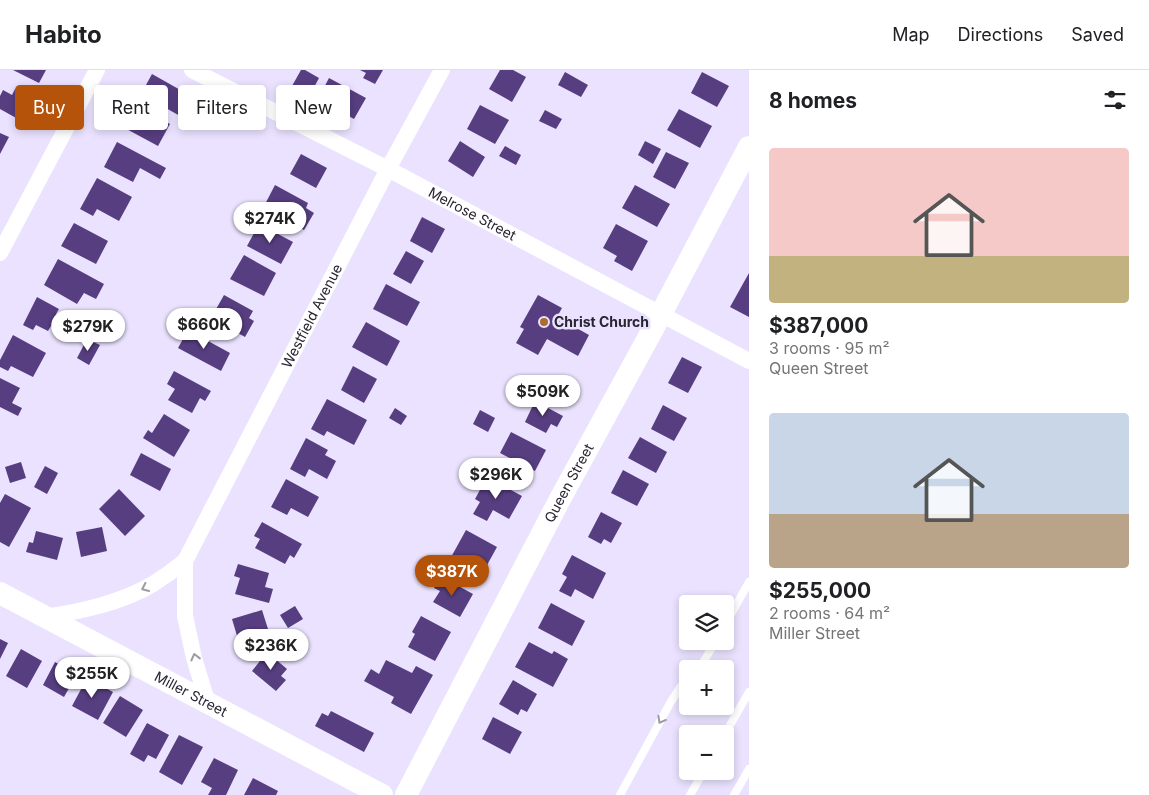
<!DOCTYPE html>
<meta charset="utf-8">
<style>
:root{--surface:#fff;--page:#f2f2f2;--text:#202124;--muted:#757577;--line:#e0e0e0;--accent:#b45309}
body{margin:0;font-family:Inter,sans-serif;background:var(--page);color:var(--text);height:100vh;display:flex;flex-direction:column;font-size:19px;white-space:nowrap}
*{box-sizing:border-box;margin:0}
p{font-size:16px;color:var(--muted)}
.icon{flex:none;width:28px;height:28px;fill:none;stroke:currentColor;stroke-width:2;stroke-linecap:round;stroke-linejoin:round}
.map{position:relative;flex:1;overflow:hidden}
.panel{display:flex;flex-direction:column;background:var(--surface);width:400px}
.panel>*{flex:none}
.banner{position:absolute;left:15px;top:15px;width:475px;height:45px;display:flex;gap:10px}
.tools{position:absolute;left:679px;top:525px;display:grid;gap:10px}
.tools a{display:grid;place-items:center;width:55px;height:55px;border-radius:5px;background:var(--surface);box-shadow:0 2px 8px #0003;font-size:25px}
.price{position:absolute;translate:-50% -42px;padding:0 11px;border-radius:18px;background:#fff;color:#222;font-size:16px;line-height:32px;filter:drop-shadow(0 1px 2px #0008)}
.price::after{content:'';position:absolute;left:50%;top:30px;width:15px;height:11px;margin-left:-8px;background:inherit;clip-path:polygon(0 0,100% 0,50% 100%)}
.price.on{background:var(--accent);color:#fff}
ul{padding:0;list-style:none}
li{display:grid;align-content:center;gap:10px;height:265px;padding:0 20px}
li span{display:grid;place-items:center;height:155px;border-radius:5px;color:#555}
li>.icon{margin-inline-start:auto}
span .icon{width:90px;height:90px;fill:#fffc;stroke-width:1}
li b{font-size:21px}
h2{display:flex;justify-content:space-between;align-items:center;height:60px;padding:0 20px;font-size:21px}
.tag{padding:0 18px;border-radius:5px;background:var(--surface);box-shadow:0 2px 8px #0003;font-size:18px;line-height:45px}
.tag.on{background:var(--accent);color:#fff}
header{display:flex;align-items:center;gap:30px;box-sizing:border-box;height:70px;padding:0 25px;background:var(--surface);border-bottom:1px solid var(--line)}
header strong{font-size:24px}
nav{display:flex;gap:28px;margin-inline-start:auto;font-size:18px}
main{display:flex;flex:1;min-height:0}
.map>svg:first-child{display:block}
.building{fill:#573e81}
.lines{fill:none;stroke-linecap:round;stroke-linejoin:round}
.lane{stroke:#fff;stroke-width:8}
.street{stroke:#fff;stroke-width:16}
.secondary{stroke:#fff;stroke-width:22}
.oneway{stroke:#9e9ca2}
.poi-dot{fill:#aa6e30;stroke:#eae2fe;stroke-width:2}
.labels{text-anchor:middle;stroke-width:5;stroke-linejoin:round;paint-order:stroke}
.street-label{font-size:14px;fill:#282431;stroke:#eae2fe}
.poi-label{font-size:14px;font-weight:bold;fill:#282431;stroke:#eae2fe;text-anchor:start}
</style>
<header>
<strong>Habito</strong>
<nav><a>Map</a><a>Directions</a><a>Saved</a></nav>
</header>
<main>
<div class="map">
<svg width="749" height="725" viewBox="0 0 749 725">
<rect width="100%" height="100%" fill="#eae2fe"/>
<path class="building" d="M13 0H46L39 13Z
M301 0H305L319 8 310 25 292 16Z
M360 0H383L375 14 363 8 366 3Z
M500 0H513L526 7 512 32 489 19Z
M565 2 588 15 581 27 558 15Z
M702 2 729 16 717 37 691 23Z
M152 4 191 26 180 46 141 24Z
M329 8 366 28 354 49 318 29Z
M15 19 30 27 18 49 0 39V26L3 20 12 25Z
M133 34 170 54 158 76 121 56Z
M480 35 509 50 495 74 467 59Z
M679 39 712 56 700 78 667 60Z
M545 40 562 49 556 59 539 51Z
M0 63 9 67 0 84Z
M460 71 485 87 473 107 448 91Z
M645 71 661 79 653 94 638 85Z
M117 72 166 98 160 109 140 98 133 112 104 97Z
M505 76 521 85 516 95 499 86Z
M666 82 689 93 675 119 653 107Z
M301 84 327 98 316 118 290 104Z
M97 108 132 127 119 151 97 139 93 146 80 139Z
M275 115 308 133 306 138 314 143 304 160 263 138Z
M635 115 670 134 657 157 622 138Z
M422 147 445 159 432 183 410 171Z
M74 153 108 171 96 194 61 176Z
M259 154 293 172 281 194 247 176Z
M616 154 648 171 632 201 614 191 617 186 603 178Z
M406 181 424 191 411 214 393 204Z
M244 185 276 203 264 226 230 209Z
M58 189 104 214 96 229 84 223 77 234 44 215Z
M749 203V247L730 237Z
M386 214 420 232 407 256 373 239Z
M224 225 253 241 249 248 254 251 245 267 211 248Z
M538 225 562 238 557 247 589 265 578 286 547 269 538 285 516 273 524 259 520 257Z
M37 227 59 239 56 244 66 249 60 261 51 256 48 261 36 255 33 260 23 255Z
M366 252 400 271 387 296 352 277Z
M188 260 230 283 221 301 178 278Z
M13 265 46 283 33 307 11 296 8 301 0 297V290Z
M87 269 100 275 89 295 77 288Z
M682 287 702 297 688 323 668 313Z
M353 296 377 309 364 333 341 320Z
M174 301 211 321 205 331 200 328 192 343 168 330 175 319 167 314Z
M0 308 20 318 12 333 22 338 18 346 0 337Z
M327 329 367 350 354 375 327 361 324 366 311 359Z
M535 331 563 346 557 357 551 354 546 363 525 352Z
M663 335 687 348 674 371 651 359Z
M395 338 407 346 401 355 389 348Z
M480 340 495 348 488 362 473 354Z
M164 344 190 360 174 387 143 368 148 360 152 363Z
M511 362 546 380 535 401 500 383Z
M640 367 667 382 656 403 628 388Z
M306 368 328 380 325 385 336 391 327 409 309 399 305 407 290 399Z
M141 383 171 399 160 421 130 405Z
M21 392 26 408 10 413 5 397Z
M45 396 58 403 47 424 34 417Z
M623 400 649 414 637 436 611 423Z
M487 407 522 426 509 449 493 440 487 451 473 444 480 432 475 429Z
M286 409 319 427 308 447 291 438 287 445 271 437Z
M119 419 145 446 125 466 99 439Z
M5 424 31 438 9 477 0 472V433Z
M601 442 622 453 611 473 604 469 601 474 588 467Z
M262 452 302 474 294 488 290 485 285 494 255 478 260 469 254 466Z
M102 457 107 481 81 487 76 462Z
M466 460 497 477 481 506 450 489Z
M36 461 63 468 57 490 26 482 29 472 33 473Z
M572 485 606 503 593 529 575 519 571 527 559 521 567 507 562 504Z
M238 494 269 503 265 517 273 519 269 533 235 524 240 508 234 506Z
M440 506 473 524 460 547 433 532 440 521 434 518Z
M551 533 585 551 572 576 538 558Z
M295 536 303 549 288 558 280 545Z
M262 540 268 559 257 563 259 570 240 576 232 549Z
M421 546 451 562 435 591 408 577 415 564 412 562Z
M0 569 8 573 0 589Z
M529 572 552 584 554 581 568 589 553 617 515 597Z
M21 579 42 591 27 618 6 606Z
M267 582 287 599 281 606 286 610 276 621 252 601Z
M386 590 412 603 416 596 433 605 411 644 391 633 394 627 364 611 371 599 379 604Z
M55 592 77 604 64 627 43 615Z
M87 608 113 622 98 650 72 636Z
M513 610 537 624 527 642 521 639 518 645 499 634Z
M120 626 143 640 126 667 103 653Z
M331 641 374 663 364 682 315 656 322 643 328 646Z
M493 647 522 662 510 684 482 669Z
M147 653 169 665 156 689 148 685 144 692 130 684Z
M179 665 203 677 182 715 159 702Z
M214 688 238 700 226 725H208L212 718 201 712Z
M253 708 278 721 276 725H244Z"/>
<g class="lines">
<path class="lane" d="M725 555 749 512
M699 599 716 571
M725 664 749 622
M620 725 669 635 681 616 688 609
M690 725 704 701
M734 725 749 699"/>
<g class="street">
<path id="s1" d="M192 0 388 99 749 291"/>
<path d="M0 183 97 0"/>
<path d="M45 547C82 541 121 533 153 514 164 507 175 499 185 491"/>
<path id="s2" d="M208 634 194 588 185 546V491L388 99 442 0"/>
</g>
<g class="secondary">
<path id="s3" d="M0 523 382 725"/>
<path id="s4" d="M406 725 560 429 653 259 749 77"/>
</g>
</g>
<defs><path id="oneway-chevron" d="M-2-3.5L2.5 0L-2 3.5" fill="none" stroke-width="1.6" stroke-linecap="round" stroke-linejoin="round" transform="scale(1.25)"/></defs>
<g class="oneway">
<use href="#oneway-chevron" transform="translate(145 518) rotate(155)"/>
<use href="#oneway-chevron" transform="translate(195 587) rotate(-104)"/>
<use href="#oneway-chevron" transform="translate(661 650) rotate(119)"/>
</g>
<circle class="poi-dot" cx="544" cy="252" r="5"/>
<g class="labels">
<g class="street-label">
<text dy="5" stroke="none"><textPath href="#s1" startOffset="315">Melrose Street</textPath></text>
<text dy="5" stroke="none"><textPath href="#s2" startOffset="422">Westfield Avenue</textPath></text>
<text dy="5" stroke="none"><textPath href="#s4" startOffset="352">Queen Street</textPath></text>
<text dy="5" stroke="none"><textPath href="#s3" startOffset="216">Miller Street</textPath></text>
</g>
<g class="poi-label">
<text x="554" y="257">Christ Church</text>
</g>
</g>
</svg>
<div class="tools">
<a><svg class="icon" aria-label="layers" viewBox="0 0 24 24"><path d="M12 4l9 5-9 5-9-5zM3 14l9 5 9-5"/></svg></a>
<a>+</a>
<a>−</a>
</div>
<b class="price" style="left:270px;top:174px">$274K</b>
<b class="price" style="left:204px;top:280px">$660K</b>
<b class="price" style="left:88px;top:282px">$279K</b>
<b class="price" style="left:543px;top:347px">$509K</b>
<b class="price" style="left:496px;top:430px">$296K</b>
<b class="price on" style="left:452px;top:527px">$387K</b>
<b class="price" style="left:271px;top:601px">$236K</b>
<b class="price" style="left:92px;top:629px">$255K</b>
<div class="banner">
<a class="tag on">Buy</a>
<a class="tag">Rent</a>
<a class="tag">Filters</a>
<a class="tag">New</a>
</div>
</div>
<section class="panel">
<h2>8 homes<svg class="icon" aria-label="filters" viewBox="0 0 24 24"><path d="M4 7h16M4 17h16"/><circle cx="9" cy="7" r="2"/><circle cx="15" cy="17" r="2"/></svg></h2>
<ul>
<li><span style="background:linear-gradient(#f6c9c9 70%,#c2b280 0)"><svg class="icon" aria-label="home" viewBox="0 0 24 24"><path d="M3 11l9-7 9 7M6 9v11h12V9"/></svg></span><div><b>$387,000</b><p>3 rooms · 95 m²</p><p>Queen Street</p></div></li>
<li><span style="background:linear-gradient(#c9d6e8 65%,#b9a48a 0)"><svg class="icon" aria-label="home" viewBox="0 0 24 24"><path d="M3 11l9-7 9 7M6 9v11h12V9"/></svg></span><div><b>$255,000</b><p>2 rooms · 64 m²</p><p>Miller Street</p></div></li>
</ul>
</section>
</main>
